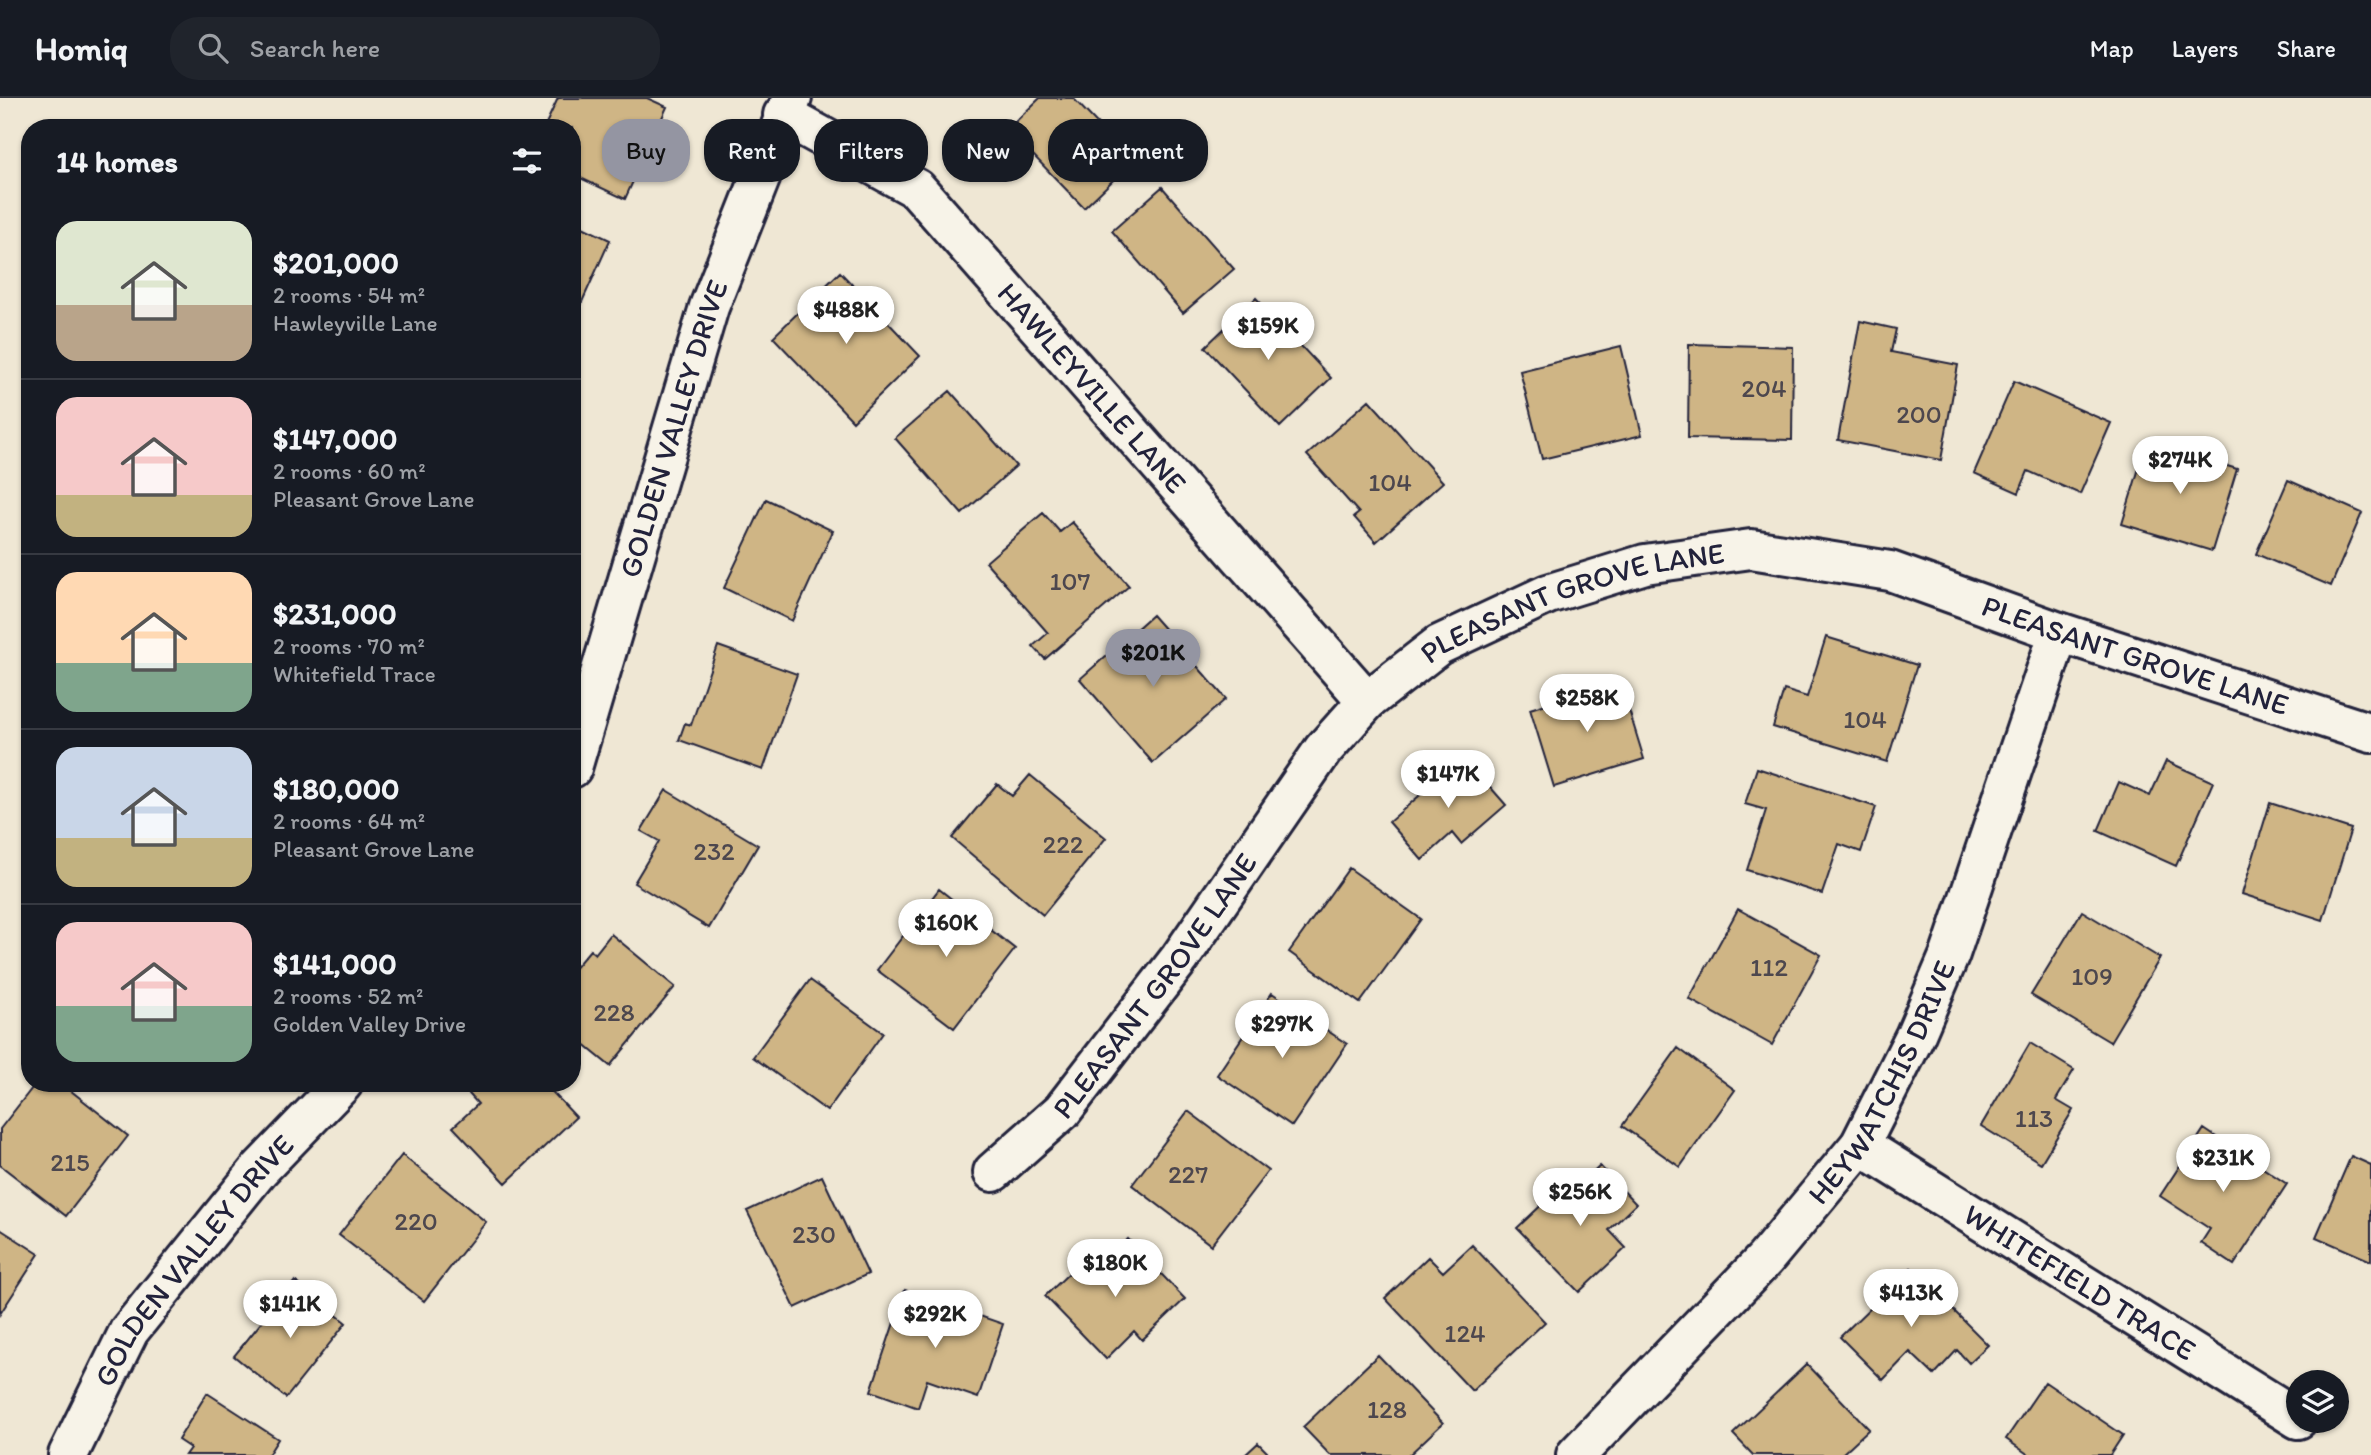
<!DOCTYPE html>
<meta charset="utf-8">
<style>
:root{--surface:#171b24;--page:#20242c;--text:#f1f3f6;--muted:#9ea1a6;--line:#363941;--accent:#9495a2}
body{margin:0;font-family:Itim,sans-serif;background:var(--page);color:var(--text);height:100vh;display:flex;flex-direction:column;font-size:26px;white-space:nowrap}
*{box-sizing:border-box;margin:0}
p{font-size:23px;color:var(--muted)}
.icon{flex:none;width:38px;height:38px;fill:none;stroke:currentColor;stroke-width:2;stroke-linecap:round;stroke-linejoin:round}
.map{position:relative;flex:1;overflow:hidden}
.side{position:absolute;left:21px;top:21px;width:560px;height:973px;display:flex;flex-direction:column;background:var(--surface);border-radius:28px;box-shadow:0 2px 5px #0004}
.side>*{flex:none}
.guide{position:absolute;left:602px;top:21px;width:665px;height:63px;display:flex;gap:14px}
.controls{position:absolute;left:2286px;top:1272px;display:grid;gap:14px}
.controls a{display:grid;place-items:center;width:63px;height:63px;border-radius:50%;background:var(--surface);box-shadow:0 2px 5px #0004;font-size:35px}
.price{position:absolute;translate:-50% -60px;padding:0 16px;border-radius:24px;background:#fff;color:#222;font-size:23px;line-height:46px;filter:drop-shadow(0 2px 4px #0008)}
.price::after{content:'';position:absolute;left:50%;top:42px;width:21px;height:16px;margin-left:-10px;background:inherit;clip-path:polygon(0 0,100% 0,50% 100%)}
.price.selected{background:var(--accent);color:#111}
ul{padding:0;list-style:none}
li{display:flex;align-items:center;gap:21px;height:175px;padding:0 35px}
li+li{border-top:2px solid var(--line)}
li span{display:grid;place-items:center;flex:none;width:196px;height:140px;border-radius:21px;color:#555}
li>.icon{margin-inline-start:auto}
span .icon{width:84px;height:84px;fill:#fffc;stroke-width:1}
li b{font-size:30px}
h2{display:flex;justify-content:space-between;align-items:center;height:84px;padding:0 35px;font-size:30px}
.pill{padding:0 24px;border-radius:28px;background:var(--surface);box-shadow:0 2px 5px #0004;font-size:24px;line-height:63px}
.pill.selected{background:var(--accent);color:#111}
header{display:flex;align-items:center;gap:42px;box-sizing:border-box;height:98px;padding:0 35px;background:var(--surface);border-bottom:2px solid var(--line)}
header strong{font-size:33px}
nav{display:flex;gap:38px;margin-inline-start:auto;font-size:24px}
.search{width:490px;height:63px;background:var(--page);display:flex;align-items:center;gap:18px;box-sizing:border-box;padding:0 24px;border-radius:28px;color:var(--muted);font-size:26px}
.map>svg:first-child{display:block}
.building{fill:#cfb585;stroke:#22223b;stroke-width:2}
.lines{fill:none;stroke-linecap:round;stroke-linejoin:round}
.street-casing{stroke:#22223b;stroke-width:44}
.street{stroke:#f7f3e8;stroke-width:38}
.labels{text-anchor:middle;stroke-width:5;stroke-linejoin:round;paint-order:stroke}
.number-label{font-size:26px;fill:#4d474e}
.street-label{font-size:30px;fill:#22223b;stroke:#f7f3e8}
</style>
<header>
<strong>Homiq</strong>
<div class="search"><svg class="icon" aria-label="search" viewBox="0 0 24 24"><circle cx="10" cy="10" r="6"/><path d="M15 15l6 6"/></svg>Search here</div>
<nav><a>Map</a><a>Layers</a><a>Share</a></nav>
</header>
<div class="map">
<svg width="2371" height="1357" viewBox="0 0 2371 1357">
<rect width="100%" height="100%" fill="#efe7d4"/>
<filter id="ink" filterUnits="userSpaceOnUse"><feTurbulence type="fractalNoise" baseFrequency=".0143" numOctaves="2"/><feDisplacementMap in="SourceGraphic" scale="14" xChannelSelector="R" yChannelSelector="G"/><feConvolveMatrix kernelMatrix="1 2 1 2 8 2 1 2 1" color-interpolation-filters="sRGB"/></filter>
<g filter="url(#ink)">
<path class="building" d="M558 0H647L667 9 625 101 572 76V30H544Z
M1040 0H1073L1133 63 1084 110 1008 31Z
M1162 89 1234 171 1183 215 1112 133Z
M572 124 610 142 572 226Z
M840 174 920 258 853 323 773 239Z
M1256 200 1331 280 1280 329 1205 249Z
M1860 223 1896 231 1891 254 1958 267 1941 362 1838 342Z
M1689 246 1793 249 1792 342 1688 340Z
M1621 248 1642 337 1542 361 1520 273Z
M2014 283 2111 325 2080 396 2028 373 2019 395 1974 375Z
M950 293 1016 368 962 416 895 340Z
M1369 302 1443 384 1376 444 1354 419 1359 415 1307 357Z
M2147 344 2237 371 2212 453 2122 426Z
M2288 382 2362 415 2331 488 2256 456Z
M766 401 833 433 792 523 724 490Z
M1043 415 1060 434 1072 424 1129 488 1045 561 1033 548 1048 535 986 464Z
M1152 517 1226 601 1153 665 1080 581Z
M1826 539 1917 567 1887 664 1773 629 1784 592 1807 599Z
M718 548 797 576 763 672 679 642 685 625 691 627Z
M1620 583 1644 661 1554 689 1530 611Z
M1464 659 1506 707 1461 746 1452 735 1422 762 1389 724Z
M2166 663 2213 684 2176 768 2098 733 2119 684 2150 698Z
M1757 670 1876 709 1861 754 1839 746 1822 796 1747 772 1766 712 1745 706Z
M1030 677 1106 740 1043 817 952 740 997 686 1012 698Z
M666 692 758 747 709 830 634 785 659 743 641 733Z
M2270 705 2351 731 2323 822 2242 796Z
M1349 770 1421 821 1360 905 1289 854Z
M939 791 1015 851 954 930 877 872Z
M1738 811 1821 857 1772 947 1689 901Z
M2082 813 2160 860 2110 944 2031 897Z
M611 836 675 889 610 968 572 937V873L590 852 595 856Z
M810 882 883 935 827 1013 753 959Z
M1272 895 1347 946 1292 1028 1217 977Z
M2030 945 2074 972 2056 1002 2073 1012 2041 1065 1981 1028Z
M1678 950 1735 992 1680 1069 1622 1028Z
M36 985H61L128 1038 66 1118 0 1067V1031Z
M467 985H544L576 1019 506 1085 453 1029 478 1006 463 989Z
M1188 1013 1268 1073 1211 1147 1132 1087Z
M2204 1031 2287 1086 2234 1167 2201 1145 2210 1131 2160 1098Z
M402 1057 486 1124 424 1203 339 1137Z
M2351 1058 2371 1067V1163L2316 1139Z
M1600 1068 1636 1106 1609 1132 1626 1150 1579 1194 1517 1130 1564 1086 1572 1095Z
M822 1078 868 1176 795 1210 747 1113Z
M0 1131 39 1156 0 1216Z
M1128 1141 1185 1201 1142 1242 1134 1233 1106 1261 1045 1198 1086 1159 1098 1171Z
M1472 1147 1545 1224 1472 1293 1385 1200 1428 1159 1443 1174Z
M1911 1170 1988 1247 1969 1265 1957 1252 1934 1277 1910 1254 1883 1282 1840 1239Z
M295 1183 346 1225 286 1300 234 1258Z
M905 1192 1003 1226 978 1300 927 1282 918 1310 871 1293Z
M1378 1257 1443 1325 1409 1357H1330L1303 1329Z
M1807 1266 1869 1331 1841 1357H1753L1733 1336Z
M2045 1284 2123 1337 2110 1357H2029L2006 1341Z
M207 1295 278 1341 268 1357H185L190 1350 178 1342Z
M1258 1345 1270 1357H1245Z"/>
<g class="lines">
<defs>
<g id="street">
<path id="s1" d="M783 17 917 91 1367 603"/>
<path id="s2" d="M572 670 709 209 792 0"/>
<path id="s3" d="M1860 1047 2298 1321"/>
<path id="s4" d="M993 1074 1062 1013 1180 860 1323 652 1367 603 1439 547 1548 496 1645 466 1751 451 1890 473 2059 534 2371 635"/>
<path id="s5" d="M68 1357 129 1233 259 1072 343 985"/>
<path id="s6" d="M1576 1357 1765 1161 1860 1047 1915 938 1950 856 2059 534"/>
</g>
</defs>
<use href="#street" class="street-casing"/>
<use href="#street" class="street"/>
</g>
</g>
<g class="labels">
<g class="number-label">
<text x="1764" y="299">204</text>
<text x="1919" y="325">200</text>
<text x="1390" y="393">104</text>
<text x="1070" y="492">107</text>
<text x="1865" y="630">104</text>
<text x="1063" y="755">222</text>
<text x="714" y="762">232</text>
<text x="1769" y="878">112</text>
<text x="2092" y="887">109</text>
<text x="614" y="923">228</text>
<text x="2034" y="1029">113</text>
<text x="70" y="1073">215</text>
<text x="1188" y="1085">227</text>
<text x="416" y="1132">220</text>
<text x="814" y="1145">230</text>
<text x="1465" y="1244">124</text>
<text x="1387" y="1320">128</text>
</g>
<g class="street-label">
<text dy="10" stroke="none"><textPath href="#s1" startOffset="418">HAWLEYVILLE LANE</textPath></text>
<text dy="10" stroke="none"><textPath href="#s2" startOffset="354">GOLDEN VALLEY DRIVE</textPath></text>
<text dy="10" stroke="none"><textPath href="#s4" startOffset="836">PLEASANT GROVE LANE</textPath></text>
<text dy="10" stroke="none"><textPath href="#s4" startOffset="1424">PLEASANT GROVE LANE</textPath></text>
<text dy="10" stroke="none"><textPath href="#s4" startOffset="248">PLEASANT GROVE LANE</textPath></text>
<text dy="10" stroke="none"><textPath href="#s6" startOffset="486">HEYWATCHIS DRIVE</textPath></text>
<text dy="10" stroke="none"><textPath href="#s5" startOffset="233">GOLDEN VALLEY DRIVE</textPath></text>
<text dy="10" stroke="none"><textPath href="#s3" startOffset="259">WHITEFIELD TRACE</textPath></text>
</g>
</g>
</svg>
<div class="controls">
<a><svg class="icon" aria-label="layers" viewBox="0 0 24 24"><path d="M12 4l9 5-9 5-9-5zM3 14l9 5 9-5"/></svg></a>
</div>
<b class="price" style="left:846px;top:248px">$488K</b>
<b class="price" style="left:1268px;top:264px">$159K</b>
<b class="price" style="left:2180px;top:398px">$274K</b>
<b class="price selected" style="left:1153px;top:591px">$201K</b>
<b class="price" style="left:1587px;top:636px">$258K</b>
<b class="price" style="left:1448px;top:712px">$147K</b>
<b class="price" style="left:946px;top:861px">$160K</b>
<b class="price" style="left:1282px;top:962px">$297K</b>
<b class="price" style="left:2223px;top:1096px">$231K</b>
<b class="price" style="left:1580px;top:1130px">$256K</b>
<b class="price" style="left:1115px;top:1201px">$180K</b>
<b class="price" style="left:1911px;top:1231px">$413K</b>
<b class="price" style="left:290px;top:1242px">$141K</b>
<b class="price" style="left:935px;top:1252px">$292K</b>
<div class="guide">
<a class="pill selected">Buy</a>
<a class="pill">Rent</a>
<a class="pill">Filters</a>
<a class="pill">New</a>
<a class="pill">Apartment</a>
</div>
<section class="side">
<h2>14 homes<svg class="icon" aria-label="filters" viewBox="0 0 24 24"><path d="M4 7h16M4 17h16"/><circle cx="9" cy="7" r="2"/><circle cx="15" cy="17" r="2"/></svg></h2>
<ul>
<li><span style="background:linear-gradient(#dfe7d0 60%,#b9a48a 0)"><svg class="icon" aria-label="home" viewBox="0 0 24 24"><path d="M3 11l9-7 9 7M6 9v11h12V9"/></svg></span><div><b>$201,000</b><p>2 rooms · 54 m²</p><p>Hawleyville Lane</p></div></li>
<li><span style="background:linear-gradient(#f6c9c9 70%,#c2b280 0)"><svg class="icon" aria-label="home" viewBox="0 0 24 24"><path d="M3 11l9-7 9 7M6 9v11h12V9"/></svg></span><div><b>$147,000</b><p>2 rooms · 60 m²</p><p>Pleasant Grove Lane</p></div></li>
<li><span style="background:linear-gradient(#ffd9b3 65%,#7fa58c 0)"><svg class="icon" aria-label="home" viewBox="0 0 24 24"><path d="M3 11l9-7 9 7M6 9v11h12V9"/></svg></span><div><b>$231,000</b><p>2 rooms · 70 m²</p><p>Whitefield Trace</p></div></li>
<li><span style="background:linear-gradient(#c9d6e8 65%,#c2b280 0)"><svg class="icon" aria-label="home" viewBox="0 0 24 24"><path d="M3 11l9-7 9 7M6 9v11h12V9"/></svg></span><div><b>$180,000</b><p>2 rooms · 64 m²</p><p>Pleasant Grove Lane</p></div></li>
<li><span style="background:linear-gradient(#f6c9c9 60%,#7fa58c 0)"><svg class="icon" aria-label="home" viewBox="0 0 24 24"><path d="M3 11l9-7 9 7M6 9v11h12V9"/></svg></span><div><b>$141,000</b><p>2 rooms · 52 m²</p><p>Golden Valley Drive</p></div></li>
</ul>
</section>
</div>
